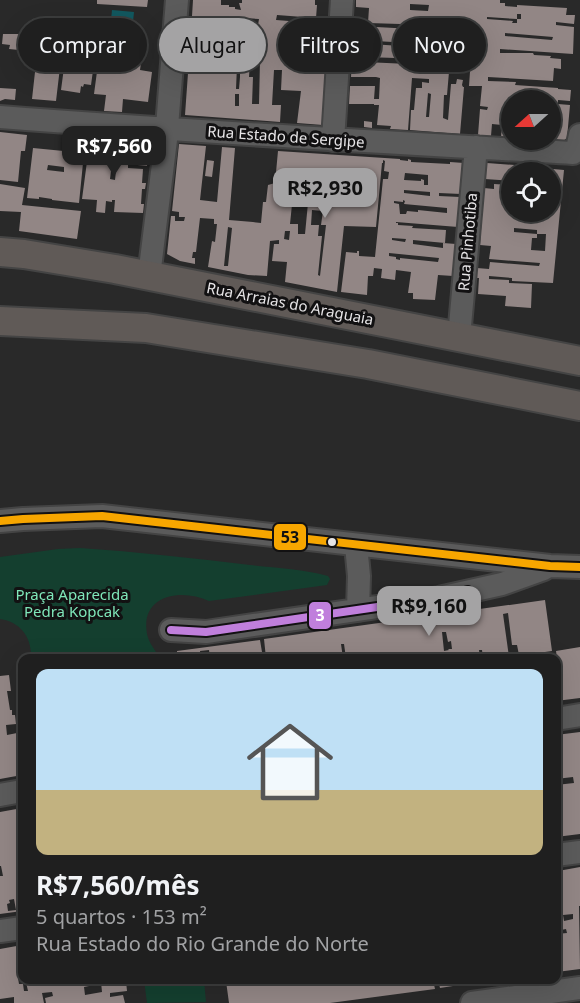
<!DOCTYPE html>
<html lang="pt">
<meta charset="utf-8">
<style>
:root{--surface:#1f1f1f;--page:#272728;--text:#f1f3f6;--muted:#a1a2a4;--line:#3c3d3d;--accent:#a4a3a4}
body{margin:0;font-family:"Noto Sans",sans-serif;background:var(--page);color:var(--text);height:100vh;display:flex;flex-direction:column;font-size:22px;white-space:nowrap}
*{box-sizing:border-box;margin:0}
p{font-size:20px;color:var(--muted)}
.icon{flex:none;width:33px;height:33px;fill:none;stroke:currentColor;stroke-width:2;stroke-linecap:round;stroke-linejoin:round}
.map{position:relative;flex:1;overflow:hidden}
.drawer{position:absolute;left:18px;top:654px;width:543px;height:330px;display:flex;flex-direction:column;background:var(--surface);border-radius:12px;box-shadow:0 6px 24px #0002,0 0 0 2px var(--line)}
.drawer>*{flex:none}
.top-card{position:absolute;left:18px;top:18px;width:544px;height:54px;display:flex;gap:12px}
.needle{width:39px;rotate:249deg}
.fabs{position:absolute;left:501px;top:90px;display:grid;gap:12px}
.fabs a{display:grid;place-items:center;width:60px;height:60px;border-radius:50%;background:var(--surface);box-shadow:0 6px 24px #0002,0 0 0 2px var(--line);font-size:30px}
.price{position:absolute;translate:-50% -51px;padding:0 14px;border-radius:12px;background:var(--accent);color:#111;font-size:20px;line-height:39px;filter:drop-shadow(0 2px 3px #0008)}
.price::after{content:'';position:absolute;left:50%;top:36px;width:18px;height:14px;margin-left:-9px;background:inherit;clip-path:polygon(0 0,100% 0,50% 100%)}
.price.selected{background:#222;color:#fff}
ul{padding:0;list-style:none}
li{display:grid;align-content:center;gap:12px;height:318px;padding:0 18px}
li span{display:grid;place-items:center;height:186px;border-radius:12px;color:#555}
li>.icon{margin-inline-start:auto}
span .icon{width:108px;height:108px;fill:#fffc;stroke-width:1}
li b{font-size:26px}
.chip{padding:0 21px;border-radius:27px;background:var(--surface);box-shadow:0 6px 24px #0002,0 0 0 2px var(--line);font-size:21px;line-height:54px}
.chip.selected{background:var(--accent);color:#111}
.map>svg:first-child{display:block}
.green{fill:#143f2f}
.water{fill:#12585f}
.building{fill:#928685;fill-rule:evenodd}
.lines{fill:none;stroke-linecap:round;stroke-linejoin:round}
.minor-casing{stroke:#444;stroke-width:26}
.major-casing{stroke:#444;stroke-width:32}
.minor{stroke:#5b5b5b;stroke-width:22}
.major{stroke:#605a57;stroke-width:28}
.bus-1-casing{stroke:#121112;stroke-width:12}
.bus-2-casing{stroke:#121112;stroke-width:12}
.bus-1{stroke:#f7a600;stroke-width:8}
.bus-2{stroke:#c07fdc;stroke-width:8}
.bus-dot{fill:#e6e4e6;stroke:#121112;stroke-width:2}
.labels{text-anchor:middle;stroke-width:6;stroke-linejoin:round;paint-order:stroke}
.street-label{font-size:15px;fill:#e6e4e6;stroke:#121112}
.park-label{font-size:15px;fill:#7fe6b9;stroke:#121112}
.line-badge{stroke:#121112;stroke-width:2}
.badge-label{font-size:16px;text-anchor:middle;font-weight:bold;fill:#fff}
.pale-badge-label{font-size:16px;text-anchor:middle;font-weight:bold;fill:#111}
</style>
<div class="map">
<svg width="580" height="1003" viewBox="0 0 580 1003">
<rect width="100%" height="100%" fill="#292929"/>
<path class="green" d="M80 548C137 552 194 558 250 565 276 568 303 569 328 576L330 579 327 585 209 601C181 588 140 595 147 634 149 644 156 650 159 658H31C32 638 21 622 0 619V557L58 549Z
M144 980H204L206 1002 147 1003Z"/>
<path class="water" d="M112 10 134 12 133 22 111 20Z"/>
<path class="building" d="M97 0H148L147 7 97 4Z
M193 0H221V5H229V7H235V9L241 10 239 3H242V0H315V5H317L316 18 277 15 276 20 329 24 328 41 295 39 294 44 315 46 314 59 327 60 323 125 297 123 301 91 281 90 282 70H274L272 105H281L280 122 185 115 188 73 196 74 197 58 193 57 194 49 190 48ZM218 16 259 19 258 25 218 22ZM231 34 244 35 242 53 238 52 239 43H231ZM250 60H260L259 104H252L253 77H249ZM237 66H240V77L239 89H236ZM235 94H239V106H235Z
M356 0H500V3H505V6L517 7V5L567 8 566 15H575L574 24 556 22V25L574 27 573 54 500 49V53H533L534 55 551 56 550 58 561 59V69L554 68 553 81 488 77V81L516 82 515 85 558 88V89L571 90 570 101 558 100V104L570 105 567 138 563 141H554L555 130H550V100H512V120H506L505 125 512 126V138L501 137 502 125 492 124 491 136 478 135 480 109 487 110 488 107 480 106 482 86H469L471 57 484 58 485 41 468 39V44L455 42 457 25 452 24V31H447L446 45 357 40 358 26 431 30 432 25 368 23 369 8 356 7ZM410 4 429 5 428 11 410 10ZM517 14H521V19H517V23H512L513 21 487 19V17L517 19ZM505 33 553 37 552 40 505 36Z
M55 18 53 34H33L32 19Z
M141 30V39L129 40V42L97 43 98 32Z
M3 34H32L31 47 20 45 19 50 9 49 10 45 2 44Z
M353 43 451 49 447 95H444L443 118 448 120 451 84H456L457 79 463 80 462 85 463 87H464L460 134 410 130 411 110H414L416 88H422V82L429 83V79L412 78 408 130 390 129 391 126 377 125 379 105H374V104H349L350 86H375L374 99H379L380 78 376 77H351ZM365 57 426 59V57H436L435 60H430V65L365 62ZM428 93 431 94 429 117H426Z
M67 45 96 49 91 85 84 84 83 87 81 86 80 93 61 90Z
M456 47 467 48 465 73 454 72Z
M100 49 128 52V54L142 56 140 70 152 72 148 102 123 99 122 112 104 111 106 95 94 94Z
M48 58 61 59 56 101 32 99 36 63 48 64Z
M0 88 16 89 15 100 5 99 0 101Z
M364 121 372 122V128L364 127Z
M0 132 27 135 25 151H21L18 182 0 180Z
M90 139 124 141V146L119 145V151L148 153 147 166 128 164V168L143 169 142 183H146L145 189H142L141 204H144L143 213 114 212 115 200H112V202L106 201 105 213 96 212 97 200 82 199ZM111 171H116L115 180 110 179Z
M179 144 206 146 200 200 217 202 222 147 235 148 229 220 253 222 261 223 263 202H266L268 185 275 183 278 151 400 159V160L408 161V159L411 160V162L450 164V162L464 163 461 194 439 193V196L460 197 458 227 396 222V223H398V225L413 226 412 228 446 230 445 243 413 240V244L443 248V243L456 244 453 276 438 275 435 300 413 299V293H408L411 272 396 270 395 280 381 278 382 269 374 268 373 276H368L367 295 341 292 346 252 357 253V251H359V256L375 257 383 179H388L389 172 384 171 385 161 383 160V163H382L376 227 344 226 337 292 285 282 287 262 272 261 274 244H279V240L270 241 267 276 248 275 208 267 212 241 215 242 217 224H214V219L200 218 196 252H193L192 258H195V264L180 261 167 254 171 216H175V221H184L185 217H179V212L172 211ZM308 172H311L305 234H298V224H290L294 185 307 186ZM405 173 428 175V185H424V180L421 179V181L404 180ZM404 190 430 192V196L404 193ZM403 200 405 201 404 204 447 208V213L418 210V212L407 211 406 214H400L399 204 394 203V201L403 202ZM312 210 323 211 321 225H326L320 276 318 275 322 236H318L319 225H311ZM228 227 232 228 228 266H224ZM285 231H290L289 240 284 239ZM392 238 406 239 405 242 392 240ZM389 253 439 258 438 262 400 258V260L396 259V257L389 256Z
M33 148 84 153 79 203 52 200V199L39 197V199L27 198ZM48 165 64 167V172L47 170Z
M207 160 214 161 212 177 205 176Z
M487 163 515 165 514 172H512V181L485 179Z
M553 169 564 170 553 283 512 281V278L489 276V279L509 280V283L532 284 531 308 505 306 506 296 478 294 479 278H477V268L489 269 490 262 539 266 540 263 489 259 491 246 480 245 484 188 494 189V184L512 185V212H524V216L546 218V216L532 213V212H550V173H553ZM514 228 537 230V234H546L545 251 531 250 532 238H537V234L514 232Z
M0 184 25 188 22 205 81 211 77 239 19 231 21 212 0 211Z
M545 600 552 651 545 652 546 658H517V656L519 655 517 645H512L508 613 503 614 509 657 514 656V658H483L482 650H479L480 658H426V656L416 657V658H346L344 644H341L343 658H266L264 639ZM442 632H446L448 642 451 641 452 649H448L449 650 444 651Z
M260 640 263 658H210L209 650 200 651 201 658H177V651Z
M580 647V698L556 701 557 658 556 651Z
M9 675 11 691H7L10 710H12V715H15L16 724 6 725 7 735 17 733 22 775 0 779V676Z
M580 732V834L556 837V798H558L556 785 574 783 573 777 556 779V735Z
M22 808V911L0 914V876H3L1 866H0V812ZM14 899 16 910 8 911 7 904 10 903 9 900Z
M580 867V906H579L580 969 557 972 556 955H558L556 934 567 933 566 929 556 931V913L563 912V908L556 910 558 871ZM573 914V919L564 921 563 915Z
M22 945V970L17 972 19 984H23L24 991H28L26 982H25L24 980H114V983L126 981 127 991 110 993V997L123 995 125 1003H46L45 998 53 996 52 992 42 993 44 1003H14V997L0 999V949ZM101 982 102 992 85 995 84 987 89 986V984Z
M239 980H433L435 989 330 1003H229L226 981Z
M438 980H451L453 986 440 988Z
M475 980H494V981L476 983Z"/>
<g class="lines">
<defs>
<path id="minor" d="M0 117C191 132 382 142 573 153L577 149 580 135
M333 140 342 0
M149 276 166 140 177 0
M459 337 476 147
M0 521 23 519 102 516 550 566 580 567
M356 545 359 576 358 610
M171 630 206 632 439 598 502 584 544 569
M556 719 580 715
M0 795 22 791
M556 855 580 852
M0 931 22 928
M472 1003 580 988"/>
<path id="major" d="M0 252 24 254 115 269 580 361
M0 321 146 328 368 364 580 406"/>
</defs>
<use href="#minor" class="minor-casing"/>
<use href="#major" class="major-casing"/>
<use href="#minor" class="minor"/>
<use href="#major" class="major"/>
<defs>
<path id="bus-1" d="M0 521 23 519 102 516 550 566 580 567"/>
<path id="bus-2" d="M171 630 206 632 439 598 468 591"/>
</defs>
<use href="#bus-1" class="bus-1-casing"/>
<use href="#bus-2" class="bus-2-casing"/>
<use href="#bus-1" class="bus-1"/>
<use href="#bus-2" class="bus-2"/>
</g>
<circle class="bus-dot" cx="332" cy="542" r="5"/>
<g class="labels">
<g class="street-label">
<text transform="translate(286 137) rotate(4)" y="5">Rua Estado de Sergipe</text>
<text transform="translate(468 242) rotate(-85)" y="5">Rua Pinhotiba</text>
<text transform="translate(290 304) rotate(11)" y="5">Rua Arraias do Araguaia</text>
</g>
<g class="park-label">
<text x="72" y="600">Praça Aparecida<tspan x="72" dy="17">Pedra Kopcak</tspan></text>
</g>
</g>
<g class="line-badge">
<rect x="273" y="523" width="34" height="28" rx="6" fill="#f7a600"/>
<rect x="308" y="601" width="24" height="29" rx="6" fill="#c07fdc"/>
</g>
<g class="badge-label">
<text x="320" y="621">3</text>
</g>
<g class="pale-badge-label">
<text x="290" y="543">53</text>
</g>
</svg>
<div class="fabs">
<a><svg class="needle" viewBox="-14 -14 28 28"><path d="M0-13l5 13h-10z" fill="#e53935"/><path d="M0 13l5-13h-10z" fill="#a1a2a4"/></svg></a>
<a><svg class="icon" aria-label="locate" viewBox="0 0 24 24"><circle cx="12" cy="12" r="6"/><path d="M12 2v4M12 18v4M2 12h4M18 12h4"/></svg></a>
</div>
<b class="price selected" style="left:114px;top:177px">R$7,560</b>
<b class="price" style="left:325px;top:219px">R$2,930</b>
<b class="price" style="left:429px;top:637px">R$9,160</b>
<div class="top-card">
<a class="chip">Comprar</a>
<a class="chip selected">Alugar</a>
<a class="chip">Filtros</a>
<a class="chip">Novo</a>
</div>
<section class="drawer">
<ul>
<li><span style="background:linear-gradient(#bfe0f5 65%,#c2b280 0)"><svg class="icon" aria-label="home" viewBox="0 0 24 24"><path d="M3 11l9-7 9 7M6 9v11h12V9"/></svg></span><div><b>R$7,560/mês</b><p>5 quartos · 153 m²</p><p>Rua Estado do Rio Grande do Norte</p></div></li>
</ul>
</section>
</div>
